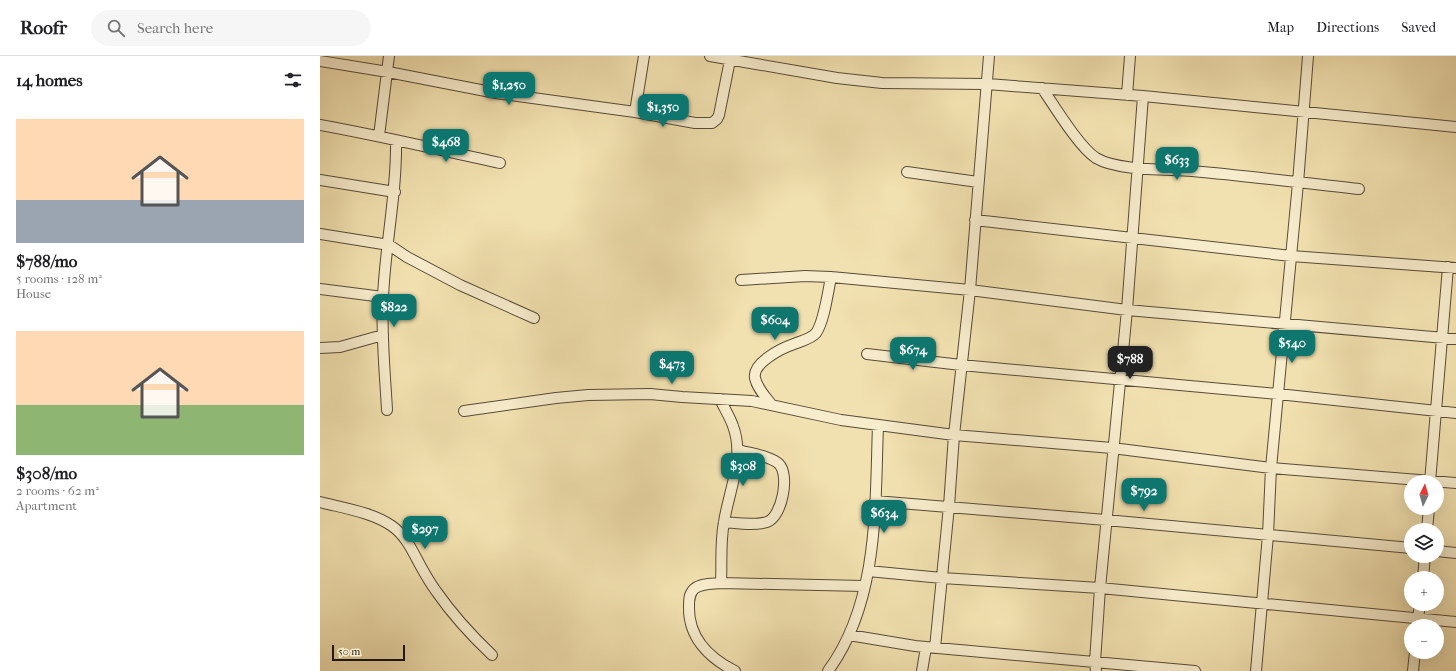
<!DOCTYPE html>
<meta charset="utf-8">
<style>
:root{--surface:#fff;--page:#f6f6f6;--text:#202124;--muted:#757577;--line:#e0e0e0;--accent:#0f766e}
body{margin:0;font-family:"IM FELL French Canon",serif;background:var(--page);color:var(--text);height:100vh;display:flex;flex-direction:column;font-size:15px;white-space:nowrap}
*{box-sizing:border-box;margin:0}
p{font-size:13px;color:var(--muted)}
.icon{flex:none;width:22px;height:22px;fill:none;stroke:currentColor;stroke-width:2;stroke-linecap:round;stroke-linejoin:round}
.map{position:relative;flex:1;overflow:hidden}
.sheet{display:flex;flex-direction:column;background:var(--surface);width:320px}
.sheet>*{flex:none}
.needle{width:26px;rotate:5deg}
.tools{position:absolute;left:1084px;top:419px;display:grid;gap:8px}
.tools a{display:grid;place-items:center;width:40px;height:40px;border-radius:50%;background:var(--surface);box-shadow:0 4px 16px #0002;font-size:20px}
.scale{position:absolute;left:12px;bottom:10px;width:73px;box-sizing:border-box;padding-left:4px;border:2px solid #231910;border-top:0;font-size:11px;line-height:14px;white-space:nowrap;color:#231910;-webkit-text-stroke:3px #f7eccc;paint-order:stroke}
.price{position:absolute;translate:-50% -34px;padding:0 9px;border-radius:8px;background:var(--accent);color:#fff;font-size:13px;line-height:26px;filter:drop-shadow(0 1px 2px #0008)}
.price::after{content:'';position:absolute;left:50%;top:24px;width:12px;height:9px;margin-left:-6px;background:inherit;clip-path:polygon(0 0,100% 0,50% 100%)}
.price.active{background:#222;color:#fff}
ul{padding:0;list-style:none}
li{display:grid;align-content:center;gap:8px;height:212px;padding:0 16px}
li span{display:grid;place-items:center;height:124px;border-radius:0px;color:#555}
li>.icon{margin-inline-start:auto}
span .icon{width:72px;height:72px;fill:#fffc;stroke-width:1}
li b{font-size:17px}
h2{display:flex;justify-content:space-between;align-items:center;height:48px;padding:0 16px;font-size:17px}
header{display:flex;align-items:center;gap:24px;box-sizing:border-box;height:56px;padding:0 20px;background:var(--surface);border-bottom:1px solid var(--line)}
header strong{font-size:19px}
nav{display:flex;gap:22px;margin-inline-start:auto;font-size:14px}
.search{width:280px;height:36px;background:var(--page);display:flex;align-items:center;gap:10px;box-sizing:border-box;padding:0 14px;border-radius:22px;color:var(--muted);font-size:15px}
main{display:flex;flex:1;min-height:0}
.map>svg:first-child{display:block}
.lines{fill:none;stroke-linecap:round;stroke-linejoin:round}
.minor-casing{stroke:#574b38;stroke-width:12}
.minor{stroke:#f7eccc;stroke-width:10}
</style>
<header>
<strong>Roofr</strong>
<div class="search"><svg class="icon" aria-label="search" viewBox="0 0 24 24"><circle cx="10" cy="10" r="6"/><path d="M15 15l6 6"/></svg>Search here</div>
<nav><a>Map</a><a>Directions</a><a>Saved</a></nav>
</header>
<main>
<section class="sheet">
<h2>14 homes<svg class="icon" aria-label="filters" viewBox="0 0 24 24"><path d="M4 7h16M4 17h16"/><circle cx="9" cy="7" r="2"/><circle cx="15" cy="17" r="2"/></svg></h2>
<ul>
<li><span style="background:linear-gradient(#ffd9b3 65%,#9aa5b1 0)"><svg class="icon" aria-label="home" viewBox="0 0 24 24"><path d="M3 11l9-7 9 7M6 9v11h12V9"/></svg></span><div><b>$788/mo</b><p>5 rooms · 128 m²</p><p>House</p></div></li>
<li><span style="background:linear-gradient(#ffd9b3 60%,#8fb573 0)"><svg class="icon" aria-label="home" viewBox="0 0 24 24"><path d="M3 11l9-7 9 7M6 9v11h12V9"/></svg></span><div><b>$308/mo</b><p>2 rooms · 62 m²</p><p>Apartment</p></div></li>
</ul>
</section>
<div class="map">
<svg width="1136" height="615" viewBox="0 0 1136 615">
<rect width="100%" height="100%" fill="#f2e1b0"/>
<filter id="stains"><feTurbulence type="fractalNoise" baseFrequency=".005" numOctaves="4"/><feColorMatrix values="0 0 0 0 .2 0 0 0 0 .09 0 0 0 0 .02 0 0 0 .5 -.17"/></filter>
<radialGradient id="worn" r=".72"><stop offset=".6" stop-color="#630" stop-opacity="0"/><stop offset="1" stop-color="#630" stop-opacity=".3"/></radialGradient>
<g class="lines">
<defs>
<path id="minor" d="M390 0 517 22 562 27 667 28 823 40 1136 71
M0 5 68 16 176 37 315 56 375 67H392L397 63 399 59 410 4
M722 32C735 51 759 91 776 102 798 115 846 113 872 115 928 120 983 127 1039 133
M807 39 810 0
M315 56 324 0
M0 69C61 80 120 94 180 107
M59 80 69 0
M587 116 658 126
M0 124 75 136
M655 164 971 200 1136 212
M0 178 69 189 87 201 140 229 214 262
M421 224 485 220 511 221 650 234 807 254 1136 283
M0 233 63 241
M0 292 20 291 63 279
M547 298 641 309 958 338 1136 357
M400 343C404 352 410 361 413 370 425 402 409 434 404 466 400 486 402 507 401 527
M451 348C445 340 437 332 435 322 432 307 462 292 474 288 481 285 491 283 496 277 504 266 508 236 511 221
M67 354C65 317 61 279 63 242 65 189 77 138 76 85
M144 355 236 342 268 339 330 338 362 341 432 345 521 364 634 379 792 392 951 412 1136 427
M1110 426 1128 211
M555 445 786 464 1091 492
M0 446C23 452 52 456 72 470 86 480 92 494 100 509 105 518 110 527 116 535 132 558 151 579 172 599
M404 466C417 467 434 470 447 466 462 461 470 419 459 408 451 400 429 397 418 394
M1107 474 1109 452
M1117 495 1136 497
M548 515 622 522 780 532 1136 566
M1103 522 1105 500
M1097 570 1100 548
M529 579 595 590 875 615
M615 592 629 450 634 379 650 234 669 0
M415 615C389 602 368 581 369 550 369 544 369 538 374 533 381 527 392 528 401 527L544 530
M508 615C559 546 555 451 558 369
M602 615 606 591
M776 615 775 606 780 532 807 254 823 40
M936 615 948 479 951 412 978 127 988 0
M1093 615 1095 596"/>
</defs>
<use href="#minor" class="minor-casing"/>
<use href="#minor" class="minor"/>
</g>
<rect width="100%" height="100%" filter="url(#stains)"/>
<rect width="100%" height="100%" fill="url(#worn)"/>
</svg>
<div class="tools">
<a><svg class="needle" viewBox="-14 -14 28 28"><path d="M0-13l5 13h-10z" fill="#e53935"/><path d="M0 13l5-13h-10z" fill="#757577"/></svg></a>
<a><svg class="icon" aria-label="layers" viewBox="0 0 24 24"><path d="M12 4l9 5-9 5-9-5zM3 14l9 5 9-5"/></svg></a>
<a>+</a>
<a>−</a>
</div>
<div class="scale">50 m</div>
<b class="price" style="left:189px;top:50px">$1,250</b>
<b class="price" style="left:343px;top:72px">$1,350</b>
<b class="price" style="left:126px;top:107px">$468</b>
<b class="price" style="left:857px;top:125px">$633</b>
<b class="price" style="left:74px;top:272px">$822</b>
<b class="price" style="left:455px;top:285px">$604</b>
<b class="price" style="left:972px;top:308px">$540</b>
<b class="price" style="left:593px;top:315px">$674</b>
<b class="price active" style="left:810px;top:324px">$788</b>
<b class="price" style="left:352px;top:329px">$473</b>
<b class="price" style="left:423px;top:431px">$308</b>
<b class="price" style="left:824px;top:456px">$792</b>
<b class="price" style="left:564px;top:478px">$634</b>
<b class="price" style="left:105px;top:494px">$297</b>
</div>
</main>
